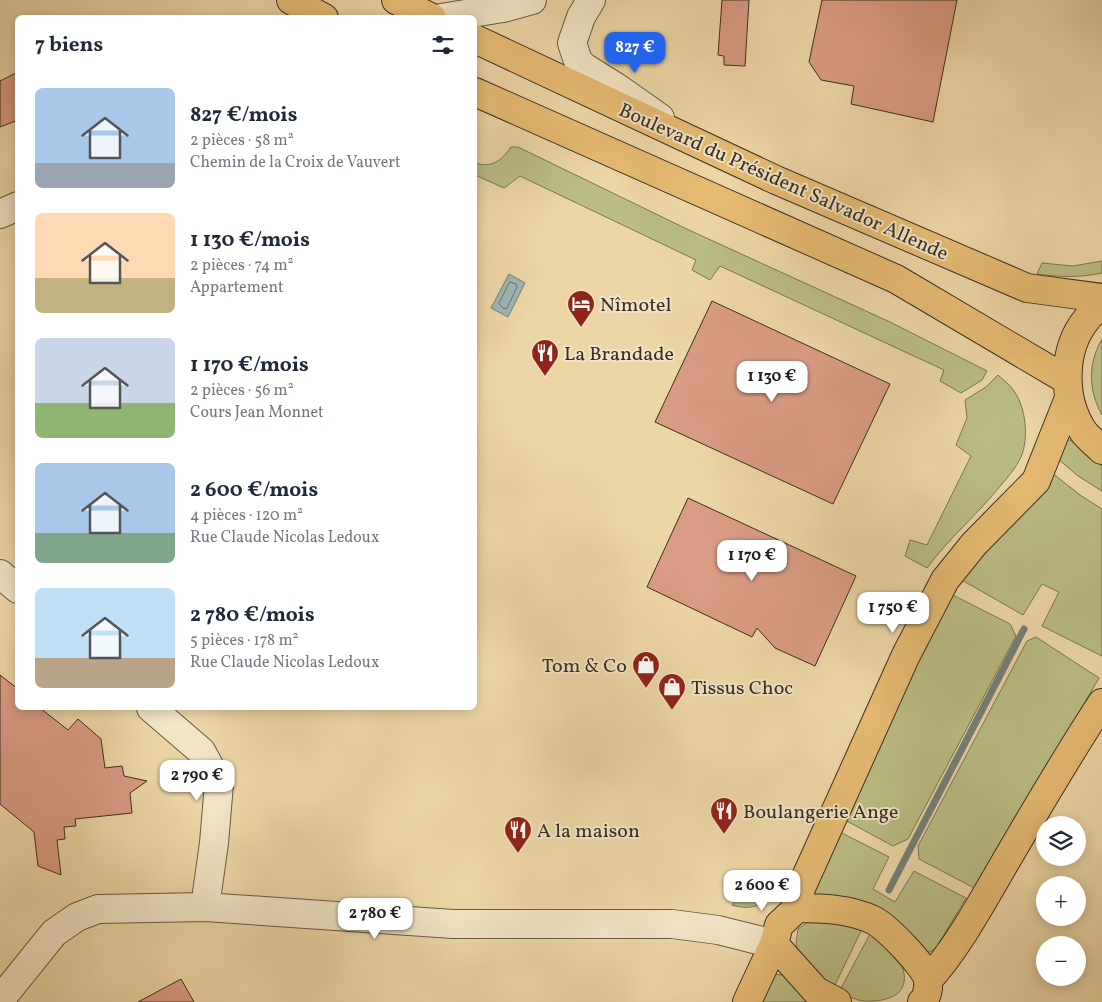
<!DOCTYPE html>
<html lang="fr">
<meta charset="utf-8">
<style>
:root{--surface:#fff;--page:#f6f6f7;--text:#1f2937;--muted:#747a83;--accent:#2563eb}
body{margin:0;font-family:Vollkorn,serif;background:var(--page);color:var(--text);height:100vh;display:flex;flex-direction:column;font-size:19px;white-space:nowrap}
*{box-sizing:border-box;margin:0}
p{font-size:16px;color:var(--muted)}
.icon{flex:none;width:28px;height:28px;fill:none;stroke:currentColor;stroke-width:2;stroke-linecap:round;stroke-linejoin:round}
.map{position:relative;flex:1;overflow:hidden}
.sheet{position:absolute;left:15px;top:15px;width:462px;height:695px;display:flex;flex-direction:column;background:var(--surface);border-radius:8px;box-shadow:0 2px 12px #0003}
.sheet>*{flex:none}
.fabs{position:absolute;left:1036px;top:816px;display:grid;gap:10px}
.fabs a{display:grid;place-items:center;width:50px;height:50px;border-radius:50%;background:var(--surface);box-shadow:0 2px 12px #0003;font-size:25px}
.price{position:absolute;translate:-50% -42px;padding:0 11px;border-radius:10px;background:#fff;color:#222;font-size:16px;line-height:32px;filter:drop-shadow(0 1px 2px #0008)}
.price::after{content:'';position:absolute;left:50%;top:30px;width:15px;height:11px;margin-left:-8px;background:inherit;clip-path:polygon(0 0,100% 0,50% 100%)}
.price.active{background:var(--accent);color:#fff}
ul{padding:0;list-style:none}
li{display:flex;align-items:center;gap:15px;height:125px;padding:0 20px}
li span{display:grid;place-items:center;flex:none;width:140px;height:100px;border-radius:8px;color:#555}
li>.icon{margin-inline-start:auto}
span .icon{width:60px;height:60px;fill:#fffc;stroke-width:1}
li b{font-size:21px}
h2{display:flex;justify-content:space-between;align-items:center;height:60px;padding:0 20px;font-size:21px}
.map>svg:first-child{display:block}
.green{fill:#bbbd84;stroke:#7a7654}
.water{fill:#9eb6b3;stroke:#75807a}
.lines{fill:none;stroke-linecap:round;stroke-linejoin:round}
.shore{stroke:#6b726c;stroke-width:1}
.stream{stroke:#75807a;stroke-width:7}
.building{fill:#d99c84;stroke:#382f25}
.minor-casing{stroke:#655945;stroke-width:30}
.major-casing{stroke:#382f25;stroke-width:30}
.minor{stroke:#f3e4c5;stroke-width:28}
.major{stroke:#e6bb73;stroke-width:28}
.labels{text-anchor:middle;stroke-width:4;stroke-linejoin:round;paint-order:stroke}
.street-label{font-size:20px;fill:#382f25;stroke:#f3e4c5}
.poi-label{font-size:20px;fill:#382f25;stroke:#f3e4c5;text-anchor:start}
</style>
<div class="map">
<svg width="1102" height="1002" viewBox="0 0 1102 1002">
<rect width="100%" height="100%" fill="#edd6a6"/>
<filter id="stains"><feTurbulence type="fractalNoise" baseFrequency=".004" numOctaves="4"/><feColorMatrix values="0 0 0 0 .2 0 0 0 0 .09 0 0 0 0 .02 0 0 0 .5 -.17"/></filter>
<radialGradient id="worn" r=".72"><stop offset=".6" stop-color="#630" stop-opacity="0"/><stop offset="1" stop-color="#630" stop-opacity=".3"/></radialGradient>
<path class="green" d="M511 147H518L691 231 890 322 987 371 982 380 961 393 940 381 944 370 720 266 710 280 692 270 696 260 520 176 504 188 475 175V163C492 168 501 161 511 147Z
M1102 261V273C1079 278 1060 277 1037 274L1042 263 1073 266Z
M1102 339V415C1088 390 1088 363 1102 339Z
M998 375C1003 380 1010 384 1014 391 1026 408 1029 438 1021 457 1016 468 1008 477 1001 485 978 514 949 538 927 568L905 556 910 540 927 545 971 456 956 445 967 418 965 400 986 387Z
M1065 440H1070L1102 466V491L1078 476 1057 458Z
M1051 472 1080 495 1102 509V656L1042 626 1059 592 1042 584 1023 615 960 579Z
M949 593 1010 624 1016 636 908 839 893 846 843 819Z
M1036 637 1099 678 976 889 919 859 918 846 1027 641Z
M836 830 889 857 873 889 895 902 914 871 966 898 936 948 930 952 922 950 815 895 812 884Z
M776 871 780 875C773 900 758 913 732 905L743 887C760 890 766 883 776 871Z
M825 919 863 927 832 991 798 954 796 943 798 929 809 921Z
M871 932C882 942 901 957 904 973 908 998 882 1002 864 1001 855 1000 846 995 839 992Z
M773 974 782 975 810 1002H758Z"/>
<path class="water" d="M509 274 525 283 508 317 491 308Z"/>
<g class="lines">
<path class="shore" d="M510 282 516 284 517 287 507 308 504 309 499 304Z"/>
<path class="stream" d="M889 890 1024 629"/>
</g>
<path class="building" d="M722 0H749L745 66 724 65V56L718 55Z
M822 0H957L933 122 851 104 854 86 821 80 809 62Z
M18 72V120L0 127V81Z
M712 301 890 384 833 504 655 422Z
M688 498 856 576 815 666 775 648 757 628 752 637 647 587Z
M0 675 18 689V708H40L68 730 78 719 101 739 105 768 122 766 124 776 147 781 130 793 132 813 75 819 76 826 64 827 65 839 57 840 61 875 38 866 34 832 0 804Z
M181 979 194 1002H138Z"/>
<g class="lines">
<defs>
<path id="minor" d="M591 0 581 17 572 43 578 61 584 67 616 87 660 118
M441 18 503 8 532 0
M0 214 18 206
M0 574 18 589
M151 708 201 751 219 784 214 843 205 907
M0 1000 54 933 77 917 98 909 205 907 453 924H672L718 930 774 944"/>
<path id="major" d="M291 0 324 18
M396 0 432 18
M475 39 776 180 1027 288 1102 298
M475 92 896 279 1067 380
M1102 303C1097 309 1090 314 1086 320 1062 350 1062 399 1083 431 1088 438 1096 444 1102 450
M797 908 801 888 906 655 945 580 974 544 1036 481 1069 398
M774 944 816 991 837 1002
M928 980C956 950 982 902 1003 866 1035 811 1067 756 1102 703
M747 1002 774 944 779 925 797 908C823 908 850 909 873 920 887 927 925 966 928 980 929 987 927 998 922 1002"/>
</defs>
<use href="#minor" class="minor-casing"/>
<use href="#major" class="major-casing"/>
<use href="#minor" class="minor"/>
<use href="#major" class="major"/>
</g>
<defs>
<symbol id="hotel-pin" viewBox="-11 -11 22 30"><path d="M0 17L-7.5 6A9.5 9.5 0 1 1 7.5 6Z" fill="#8f2418" stroke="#f3e4c5"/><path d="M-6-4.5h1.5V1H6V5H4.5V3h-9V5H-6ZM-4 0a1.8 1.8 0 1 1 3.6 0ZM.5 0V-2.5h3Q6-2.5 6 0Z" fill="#fff"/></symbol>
<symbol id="restaurant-pin" viewBox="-11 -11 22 30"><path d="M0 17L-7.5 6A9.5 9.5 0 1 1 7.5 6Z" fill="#8f2418" stroke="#f3e4c5"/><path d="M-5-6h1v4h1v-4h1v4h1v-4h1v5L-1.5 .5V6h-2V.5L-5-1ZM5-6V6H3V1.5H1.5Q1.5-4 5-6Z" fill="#fff"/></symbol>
<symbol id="shop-pin" viewBox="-11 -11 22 30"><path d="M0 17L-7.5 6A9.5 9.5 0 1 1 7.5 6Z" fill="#8f2418" stroke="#f3e4c5"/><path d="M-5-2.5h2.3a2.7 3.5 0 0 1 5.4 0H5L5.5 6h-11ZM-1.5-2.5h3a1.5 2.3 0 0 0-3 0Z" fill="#fff"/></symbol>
</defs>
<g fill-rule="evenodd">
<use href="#hotel-pin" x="565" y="288" width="32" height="43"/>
<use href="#restaurant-pin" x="529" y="337" width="32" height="43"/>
<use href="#shop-pin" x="630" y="649" width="32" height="43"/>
<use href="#shop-pin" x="656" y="671" width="32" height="43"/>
<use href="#restaurant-pin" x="708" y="795" width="32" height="43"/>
<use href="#restaurant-pin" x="502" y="814" width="32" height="43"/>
</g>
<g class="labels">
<g class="street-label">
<text transform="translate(784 181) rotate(24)" y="7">Boulevard du Président Salvador Allende</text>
</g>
<g class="poi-label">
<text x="600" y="311">Nîmotel</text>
<text x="564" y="360">La Brandade</text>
<text x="627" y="672" text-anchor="end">Tom &amp; Co</text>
<text x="691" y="694">Tissus Choc</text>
<text x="743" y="818">Boulangerie Ange</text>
<text x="537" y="837">A la maison</text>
</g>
</g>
<rect width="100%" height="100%" filter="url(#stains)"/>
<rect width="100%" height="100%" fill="url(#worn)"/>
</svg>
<div class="fabs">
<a><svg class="icon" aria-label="layers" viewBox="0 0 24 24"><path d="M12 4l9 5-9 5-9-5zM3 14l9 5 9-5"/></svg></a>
<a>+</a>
<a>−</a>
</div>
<b class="price active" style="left:635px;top:74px">827 €</b>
<b class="price" style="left:772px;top:403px">1 130 €</b>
<b class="price" style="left:752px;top:582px">1 170 €</b>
<b class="price" style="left:893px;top:634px">1 750 €</b>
<b class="price" style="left:197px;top:802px">2 790 €</b>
<b class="price" style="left:762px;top:912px">2 600 €</b>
<b class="price" style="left:375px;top:940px">2 780 €</b>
<section class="sheet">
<h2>7 biens<svg class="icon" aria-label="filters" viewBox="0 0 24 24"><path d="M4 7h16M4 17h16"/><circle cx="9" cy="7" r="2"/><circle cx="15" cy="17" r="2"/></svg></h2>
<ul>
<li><span style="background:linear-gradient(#a9c7e8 75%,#9aa5b1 0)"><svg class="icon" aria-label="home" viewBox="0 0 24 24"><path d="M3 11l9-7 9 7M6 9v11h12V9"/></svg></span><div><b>827 €/mois</b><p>2 pièces · 58 m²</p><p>Chemin de la Croix de Vauvert</p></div></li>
<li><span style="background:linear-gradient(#ffd9b3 65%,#c2b280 0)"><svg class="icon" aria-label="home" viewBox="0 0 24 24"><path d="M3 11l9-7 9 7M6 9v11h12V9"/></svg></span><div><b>1 130 €/mois</b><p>2 pièces · 74 m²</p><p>Appartement</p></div></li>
<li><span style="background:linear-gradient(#c9d6e8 65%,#8fb573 0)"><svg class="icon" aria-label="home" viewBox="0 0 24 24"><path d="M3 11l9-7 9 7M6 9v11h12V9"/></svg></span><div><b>1 170 €/mois</b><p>2 pièces · 56 m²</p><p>Cours Jean Monnet</p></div></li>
<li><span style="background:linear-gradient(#a9c7e8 70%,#7fa58c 0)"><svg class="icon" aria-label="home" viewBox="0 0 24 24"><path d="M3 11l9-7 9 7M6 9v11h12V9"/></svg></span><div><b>2 600 €/mois</b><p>4 pièces · 120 m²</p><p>Rue Claude Nicolas Ledoux</p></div></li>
<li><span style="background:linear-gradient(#bfe0f5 70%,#b9a48a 0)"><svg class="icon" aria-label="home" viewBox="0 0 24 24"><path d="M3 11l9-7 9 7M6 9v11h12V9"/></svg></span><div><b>2 780 €/mois</b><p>5 pièces · 178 m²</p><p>Rue Claude Nicolas Ledoux</p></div></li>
</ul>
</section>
</div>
